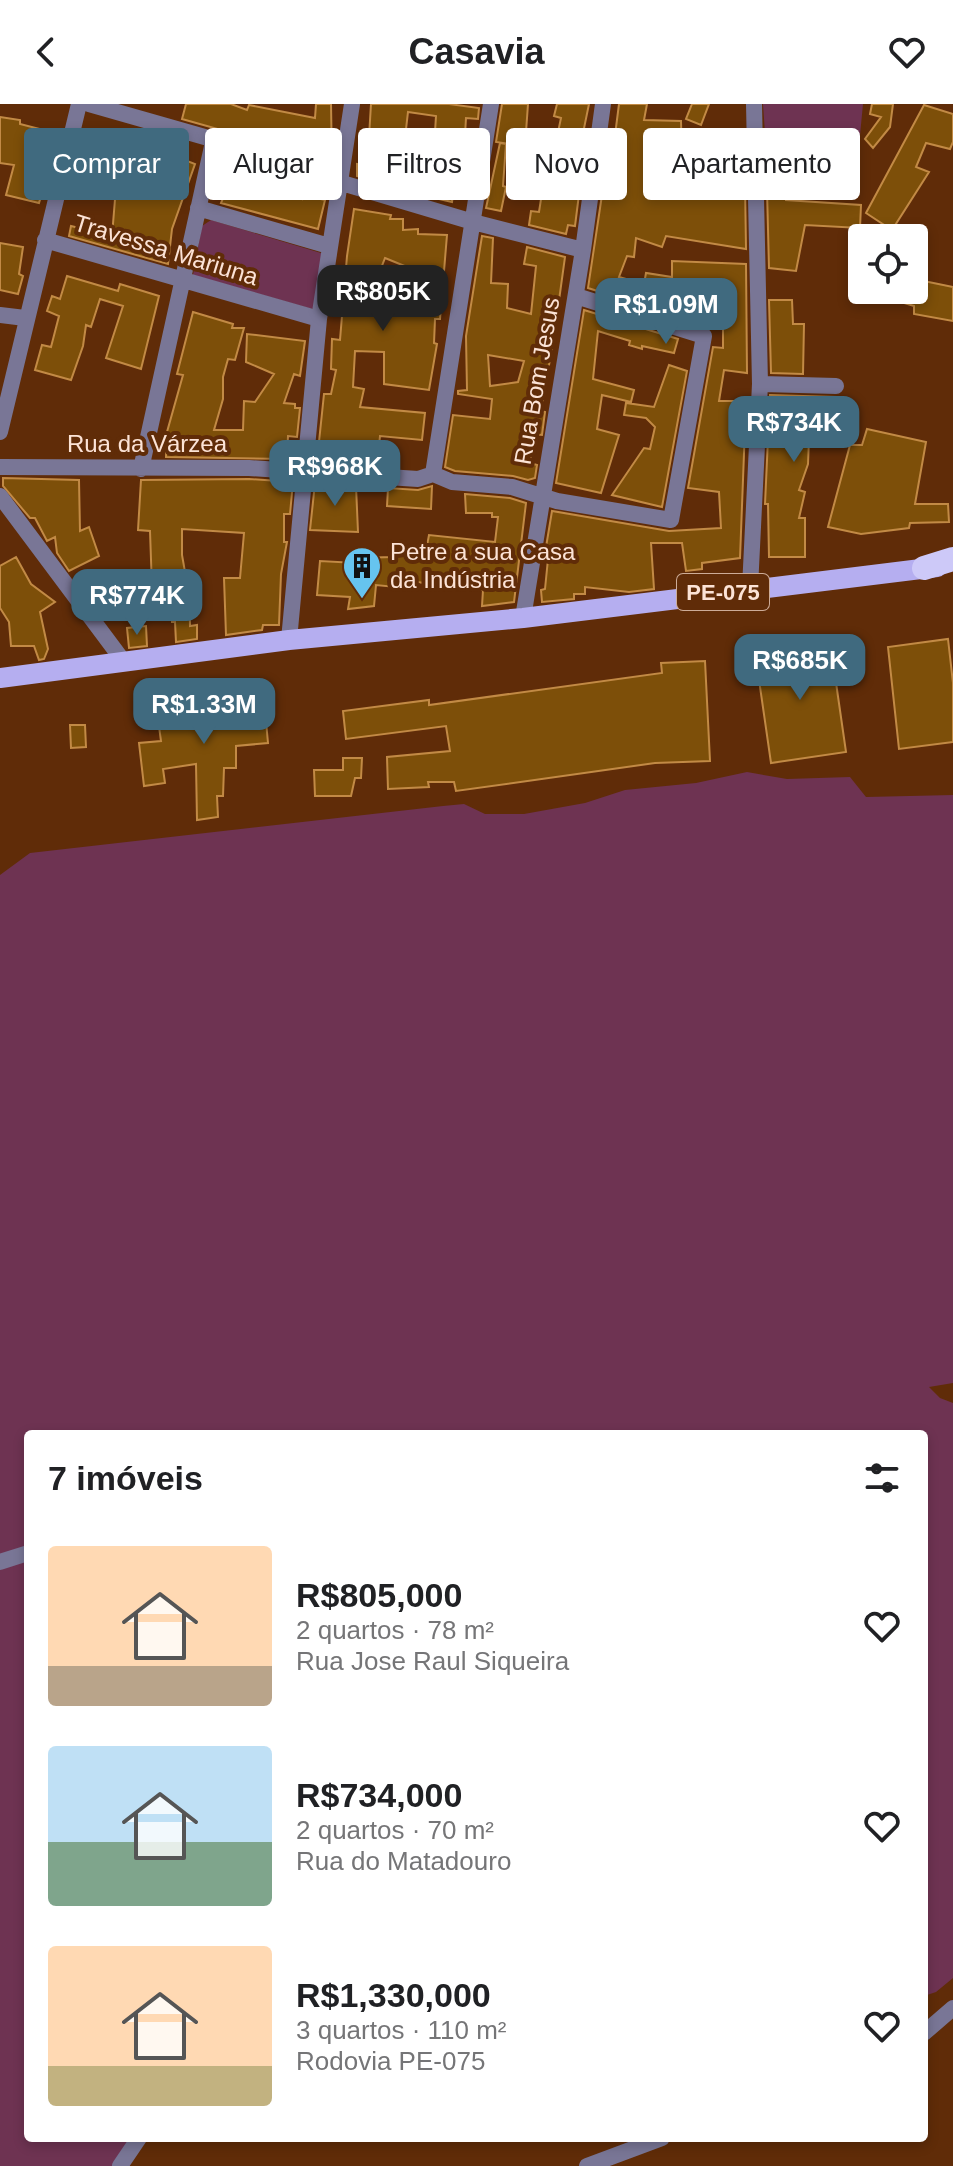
<!DOCTYPE html>
<html lang="pt">
<meta charset="utf-8">
<style>
:root{--surface:#fff;--page:#f2f2f2;--text:#202124;--muted:#757577;--accent:#406a7f}
body{margin:0;font-family:Arial,sans-serif;background:var(--page);color:var(--text);height:100vh;display:flex;flex-direction:column;font-size:30px;white-space:nowrap}
*{box-sizing:border-box;margin:0}
p{font-size:26px;color:var(--muted)}
.icon{flex:none;width:44px;height:44px;fill:none;stroke:currentColor;stroke-width:2;stroke-linecap:round;stroke-linejoin:round}
.map{position:relative;flex:1;overflow:hidden}
.details{position:absolute;left:24px;top:1326px;width:904px;height:712px;display:flex;flex-direction:column;background:var(--surface);border-radius:8px;box-shadow:0 4px 12px #0003}
.details>*{flex:none}
.banner{position:absolute;left:24px;top:24px;width:906px;height:72px;display:flex;gap:16px}
.controls{position:absolute;left:848px;top:120px;display:grid;gap:16px}
.controls a{display:grid;place-items:center;width:80px;height:80px;border-radius:8px;background:var(--surface);box-shadow:0 4px 12px #0003;font-size:40px}
.price{position:absolute;translate:-50% -68px;padding:0 18px;border-radius:16px;background:var(--accent);color:#fff;font-size:26px;line-height:52px;filter:drop-shadow(0 2px 4px #0008)}
.price::after{content:'';position:absolute;left:50%;top:48px;width:24px;height:18px;margin-left:-12px;background:inherit;clip-path:polygon(0 0,100% 0,50% 100%)}
.price.on{background:#222;color:#fff}
ul{padding:0;list-style:none}
li{display:flex;align-items:center;gap:24px;height:200px;padding:0 24px}
li span{display:grid;place-items:center;flex:none;width:224px;height:160px;border-radius:8px;color:#555}
li>.icon{margin-inline-start:auto}
span .icon{width:96px;height:96px;fill:#fffc;stroke-width:1}
li b{font-size:34px}
h2{display:flex;justify-content:space-between;align-items:center;height:96px;padding:0 24px;font-size:34px}
.pill{padding:0 28px;border-radius:8px;background:var(--surface);box-shadow:0 4px 12px #0003;font-size:28px;line-height:72px}
.pill.on{background:var(--accent);color:#fff}
header{display:flex;justify-content:space-between;align-items:center;height:104px;padding:0 24px;background:var(--surface);font-size:36px;font-weight:700}
.map>svg:first-child{display:block}
.green{fill:#6e3352}
.building{fill:#7d4f09;stroke:#c28a45;stroke-width:2;fill-rule:evenodd}
.lines{fill:none;stroke-linecap:round;stroke-linejoin:round}
.street{stroke:#797696;stroke-width:16}
.primary{stroke:#b5aef0;stroke-width:20}
.highway{stroke:#cdc9f8;stroke-width:24}
.labels{text-anchor:middle;stroke-width:8;stroke-linejoin:round;paint-order:stroke}
.shield{fill:#602c08;stroke:#cdac98;stroke-width:2}
.shield-label{font-size:22px;font-weight:bold;fill:#fce3d6}
.street-label{font-size:24px;fill:#fce3d6;stroke:#602c08}
.poi-label{font-size:24px;fill:#fce3d6;stroke:#602c08;text-anchor:start}
</style>
<header><svg class="icon" aria-label="back" viewBox="0 0 24 24"><path d="M15 5l-7 7 7 7"/></svg>Casavia<svg class="icon" aria-label="heart" viewBox="0 0 24 24"><path d="M12 20l-8-8c-3-5 5-10 8-4 3-6 11-1 8 4z"/></svg></header>
<div class="map">
<svg width="953" height="2062" viewBox="0 0 953 2062">
<rect width="100%" height="100%" fill="#602c08"/>
<path class="green" d="M763 0H863L855 83 768 73Z
M211 116 321 149 323 155 315 202 312 205 193 171 202 122Z
M747 668 787 675 850 673 866 693 953 691V1279L929 1283 940 1294 953 1299V1874L936 1888 924 1892V1330H28V2034H139L120 2062H0V771L30 749 443 702 464 700 485 710H524L585 699 625 686 696 679Z"/>
<path class="building" d="M186 0H231L247 6 249 1 315 14 316 0H331L332 59 314 56V52L182 15Z
M371 0H449L479 4 478 15 466 14 463 65H457L452 98 413 89V84L384 75 383 79 357 72V60L362 61 369 33ZM408 8 436 12 435 28 441 29V53L403 51Z
M502 0H528L525 42 496 38Z
M557 0H589L582 34 586 35 575 122 568 121 566 130 529 121 531 107 539 108 548 51 553 52 561 14 554 12Z
M619 0H647L644 16 681 17 682 56H693V64L740 67 739 80H745L746 145 666 132 662 143 636 134 634 153 627 152 619 173 644 180 646 169 672 173V157L746 160 747 269 724 266 719 297H746L740 454 702 459V465L686 467 682 439H651L654 485 629 488 585 483V490H574V495L542 498 541 486 545 485 548 455H544L552 407 669 427 721 424 719 388 688 384 713 243 723 244V212L683 210 682 214 588 184 608 51 610 39H614Z
M692 0H709L701 21 686 15Z
M872 0H893L890 23 873 44 865 35 881 13 870 10Z
M924 1 953 10V38L950 45 926 39 916 63 929 68 892 126 866 109Z
M0 13 20 16V20L59 30 39 99 6 91 14 61 0 59Z
M500 39 506 40 503 82 506 83 501 107 486 104Z
M144 40 195 60 172 125 168 160 69 132 71 122 112 132 116 83 84 74 89 56 137 69Z
M231 75 286 91 287 88 302 95 303 91 325 96 318 125 221 99Z
M767 86 786 87V96L861 101 860 124 805 121 796 167 769 164Z
M354 105 391 111 390 115H403V126L418 125V130L447 131 440 215H435L434 239 437 240 429 286 384 280V248L355 247 353 283 364 285 360 303 425 309 422 336 380 332 377 361 317 357 324 290H331L336 266 331 265 332 235 340 236 347 152ZM385 154 417 167 403 193 382 191 380 167Z
M482 132 493 134 491 179 508 180 507 204 531 210 536 162 524 160 527 143 565 153 557 211 549 236 553 237 549 261 542 282 545 283 541 307 545 308 542 331 533 330 530 359 537 361 535 374 528 376 513 372 455 367 445 363 453 311 490 315 492 295 458 290V287L467 286 466 232ZM488 251 524 257 518 278 490 282Z
M0 139 23 143 19 170 23 172 18 190 0 186Z
M67 172 118 187 120 180 159 192 141 265 106 254 123 202 100 195 91 223 86 221 83 242 71 276 35 266 42 241 51 243 59 212 47 207 52 192 60 195Z
M914 175 953 183V217L914 210V202L872 189 873 186H914Z
M769 196H792L793 220H804L803 270 771 269Z
M584 206 678 235 674 249 642 242V245L629 241 630 237 598 227 593 275 634 286 631 298 602 291 597 325 619 331 601 389 556 379Z
M193 208 233 220 232 224H244L235 256 228 255 223 273V295L214 326H243L244 297 255 298 274 270 246 258 247 230 305 237 300 272 294 270 284 299 295 300V304H300L297 333 288 332 287 355 166 353 167 328 183 271 177 270Z
M669 261 687 267 662 403 612 391 644 344 650 345 655 323 646 314 624 311 626 299 654 303Z
M770 291 836 293 834 314 844 316 839 341 809 335 808 360 799 386 805 388 799 414H805V453H769L768 400H765Z
M867 325 926 338 915 400H948L949 418 910 419 909 424 861 430 828 423 850 341H862Z
M3 374 79 376 80 427 89 423 99 452 69 467 57 449 55 433 47 437 35 414H30L3 382Z
M249 375 293 378 290 410H284V438H287L281 470 279 521H263L262 526 226 531 224 474H240L244 429 182 425V451L185 468H189L190 522 197 521V535L176 538 175 518H172V514L147 516 146 484H152L150 427 138 426 141 376Z
M315 379 356 382 358 428 310 426Z
M432 382 431 405 387 402 388 384 418 386Z
M465 390 510 394 526 399 514 498 482 502 483 486 416 478V485L376 481 374 502 348 505 350 493 317 491 320 457 356 459V454L393 453 394 444 426 447 429 431 495 438 498 413H492V409H466Z
M16 453 31 480 55 498 40 508 48 545 44 555 39 556 34 542H11L9 518 0 504V462Z
M146 522 147 542 129 544 127 524Z
M948 535 953 579V638L899 645 888 543Z
M830 537 846 648 771 659 755 548Z
M705 557 710 657 655 659 456 687 454 678H428L429 683 388 685 387 653 450 647 446 622 346 635 343 607 429 596V601L662 569 661 559Z
M264 596 268 639 236 642V664H224L223 692H217L218 713 197 716 196 660 163 665 165 679 144 682 139 639 161 637 157 608Z
M70 621H85L86 643 71 644Z
M343 654H362L361 674H355L351 692H315L314 666H343Z"/>
<g class="lines">
<path class="street" d="M89 0 275 53 342 79 473 118 583 146
M198 104 329 142
M45 136 319 215
M0 211 25 214
M760 280 836 282
M0 328 79 0
M0 363 249 364 418 375 433 370 452 378 512 383 557 397 671 416 704 232 576 192
M141 365 213 38
M433 370 491 0
M0 392 124 558
M750 484 760 280 754 0
M523 514 583 146 603 0
M289 536 319 215 352 0
M0 1458 28 1449
M924 1929 953 1904
M120 2062 139 2034
M587 2062 662 2034"/>
<path class="primary" d="M0 574 289 536 523 514 937 463"/>
<path class="highway" d="M924 464 953 455"/>
</g>
<defs>
<symbol id="building-pin" viewBox="-11 -11 22 30"><path d="M0 17L-7.5 6A9.5 9.5 0 1 1 7.5 6Z" fill="#66c4ef" stroke="#602c08"/><path d="M-4-6H4V6H1V3H-1V6H-4ZM-2.5-4.3h1.7v1.8h-1.7ZM.8-4.3h1.7v1.8H.8ZM-2.5-1h1.7V.8h-1.7ZM.8-1h1.7V.8H.8Z" fill="#111"/></symbol>
</defs>
<g fill-rule="evenodd">
<use href="#building-pin" x="340" y="440" width="44" height="60"/>
</g>
<g class="labels">
<rect class="shield" x="677" y="470" width="92" height="36" rx="6"/>
<g class="shield-label">
<text x="723" y="496">PE-075</text>
</g>
<g class="street-label">
<text transform="translate(166 146) rotate(17)" y="8">Travessa Mariuna</text>
<text transform="translate(537 277) rotate(-80)" y="8">Rua Bom Jesus</text>
<text x="147" y="348">Rua da Várzea</text>
</g>
<g class="poi-label">
<text x="390" y="456">Petre a sua Casa<tspan x="390" dy="28">da Indústria</tspan></text>
</g>
</g>
</svg>
<div class="controls">
<a><svg class="icon" aria-label="locate" viewBox="0 0 24 24"><circle cx="12" cy="12" r="6"/><path d="M12 2v4M12 18v4M2 12h4M18 12h4"/></svg></a>
</div>
<b class="price on" style="left:383px;top:229px">R$805K</b>
<b class="price" style="left:666px;top:242px">R$1.09M</b>
<b class="price" style="left:794px;top:360px">R$734K</b>
<b class="price" style="left:335px;top:404px">R$968K</b>
<b class="price" style="left:137px;top:533px">R$774K</b>
<b class="price" style="left:800px;top:598px">R$685K</b>
<b class="price" style="left:204px;top:642px">R$1.33M</b>
<div class="banner">
<a class="pill on">Comprar</a>
<a class="pill">Alugar</a>
<a class="pill">Filtros</a>
<a class="pill">Novo</a>
<a class="pill">Apartamento</a>
</div>
<section class="details">
<h2>7 imóveis<svg class="icon" aria-label="filters" viewBox="0 0 24 24"><path d="M4 7h16M4 17h16"/><circle cx="9" cy="7" r="2"/><circle cx="15" cy="17" r="2"/></svg></h2>
<ul>
<li><span style="background:linear-gradient(#ffd9b3 75%,#b9a48a 0)"><svg class="icon" aria-label="home" viewBox="0 0 24 24"><path d="M3 11l9-7 9 7M6 9v11h12V9"/></svg></span><div><b>R$805,000</b><p>2 quartos · 78 m²</p><p>Rua Jose Raul Siqueira</p></div><svg class="icon" aria-label="heart" viewBox="0 0 24 24"><path d="M12 20l-8-8c-3-5 5-10 8-4 3-6 11-1 8 4z"/></svg></li>
<li><span style="background:linear-gradient(#bfe0f5 60%,#7fa58c 0)"><svg class="icon" aria-label="home" viewBox="0 0 24 24"><path d="M3 11l9-7 9 7M6 9v11h12V9"/></svg></span><div><b>R$734,000</b><p>2 quartos · 70 m²</p><p>Rua do Matadouro</p></div><svg class="icon" aria-label="heart" viewBox="0 0 24 24"><path d="M12 20l-8-8c-3-5 5-10 8-4 3-6 11-1 8 4z"/></svg></li>
<li><span style="background:linear-gradient(#ffd9b3 75%,#c2b280 0)"><svg class="icon" aria-label="home" viewBox="0 0 24 24"><path d="M3 11l9-7 9 7M6 9v11h12V9"/></svg></span><div><b>R$1,330,000</b><p>3 quartos · 110 m²</p><p>Rodovia PE-075</p></div><svg class="icon" aria-label="heart" viewBox="0 0 24 24"><path d="M12 20l-8-8c-3-5 5-10 8-4 3-6 11-1 8 4z"/></svg></li>
</ul>
</section>
</div>
